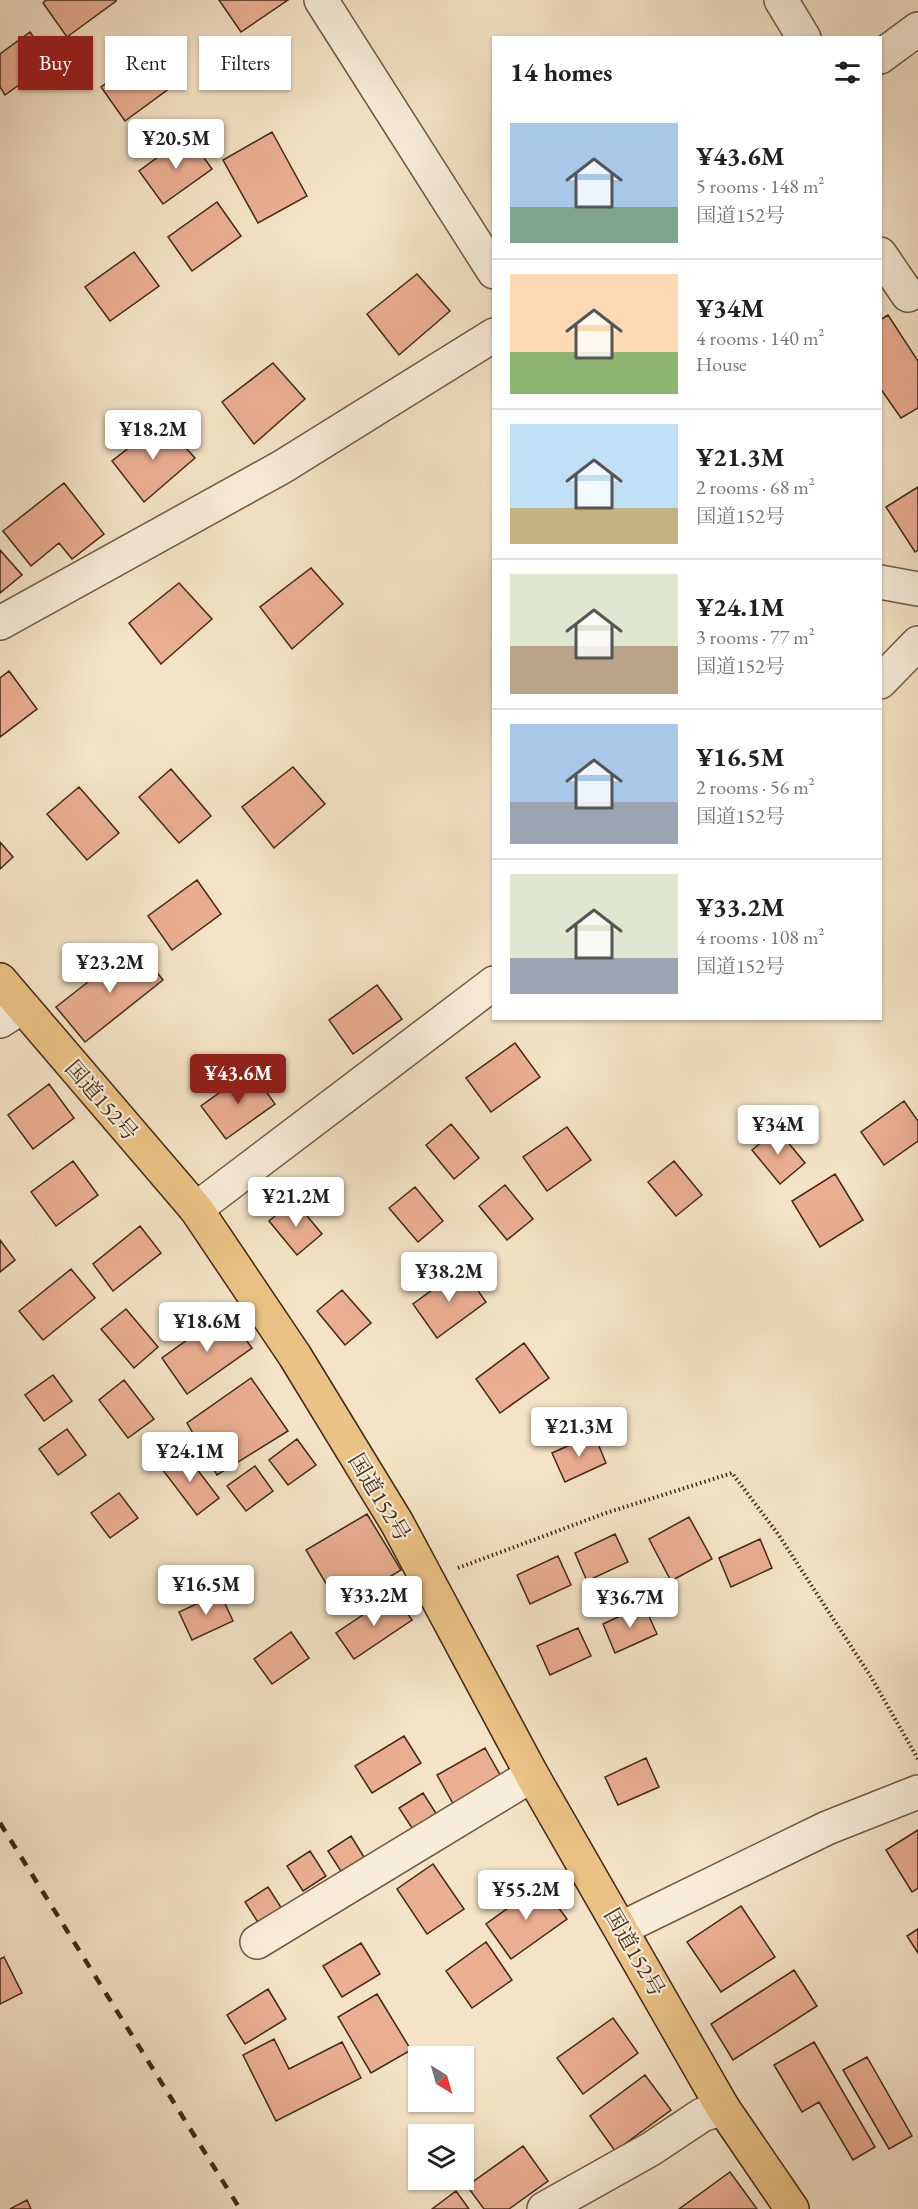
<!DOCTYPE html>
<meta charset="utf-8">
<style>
:root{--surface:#fff;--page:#f6f6f6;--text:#202124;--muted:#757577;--line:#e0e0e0;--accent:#8f2418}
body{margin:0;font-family:"EB Garamond","Noto Serif JP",serif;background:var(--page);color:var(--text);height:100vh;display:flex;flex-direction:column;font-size:22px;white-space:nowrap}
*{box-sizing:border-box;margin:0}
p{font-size:20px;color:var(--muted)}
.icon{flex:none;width:33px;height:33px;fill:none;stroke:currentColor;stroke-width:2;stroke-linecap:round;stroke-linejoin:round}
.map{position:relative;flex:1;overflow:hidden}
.side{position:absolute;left:492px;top:36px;width:390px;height:984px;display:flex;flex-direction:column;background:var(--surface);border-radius:0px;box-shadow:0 2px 4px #0004}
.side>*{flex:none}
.banner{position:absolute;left:18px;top:36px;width:384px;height:54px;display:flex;gap:12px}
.needle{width:39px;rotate:143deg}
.fabs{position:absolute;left:408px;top:2046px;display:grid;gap:12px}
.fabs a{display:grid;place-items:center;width:66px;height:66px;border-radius:0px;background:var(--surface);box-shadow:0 2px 4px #0004;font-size:30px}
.price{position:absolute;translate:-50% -51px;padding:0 14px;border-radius:6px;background:#fff;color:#222;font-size:20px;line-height:39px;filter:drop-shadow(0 2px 3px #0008)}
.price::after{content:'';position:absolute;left:50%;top:36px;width:18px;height:14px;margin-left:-9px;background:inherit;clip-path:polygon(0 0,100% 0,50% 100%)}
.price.current{background:var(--accent);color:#fff}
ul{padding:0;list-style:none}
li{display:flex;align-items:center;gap:18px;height:150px;padding:0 18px}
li+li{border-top:2px solid var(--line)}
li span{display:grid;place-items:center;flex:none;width:168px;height:120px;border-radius:0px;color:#555}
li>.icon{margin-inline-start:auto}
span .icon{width:72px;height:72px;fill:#fffc;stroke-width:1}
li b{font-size:26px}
h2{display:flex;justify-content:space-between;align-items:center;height:72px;padding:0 18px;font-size:26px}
.chip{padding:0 21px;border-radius:0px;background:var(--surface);box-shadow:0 2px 4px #0004;font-size:21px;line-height:54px}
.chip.current{background:var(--accent);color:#fff}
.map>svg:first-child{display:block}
.building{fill:#eaae91;stroke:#422917;stroke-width:1.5}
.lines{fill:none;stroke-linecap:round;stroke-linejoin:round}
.minor-casing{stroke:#6e5843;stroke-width:36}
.highway-casing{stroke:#422917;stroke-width:36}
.path{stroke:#422917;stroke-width:4;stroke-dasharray:1.5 3;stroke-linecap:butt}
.minor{stroke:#f8edda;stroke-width:33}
.highway{stroke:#eac283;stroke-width:33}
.rail{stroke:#422917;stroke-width:4.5;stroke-dasharray:10 10;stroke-linecap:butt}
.labels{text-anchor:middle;stroke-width:4.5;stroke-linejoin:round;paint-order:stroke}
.street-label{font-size:22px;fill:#422917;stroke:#f8edda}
</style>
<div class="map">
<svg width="918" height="2209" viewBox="0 0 918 2209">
<rect width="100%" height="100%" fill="#f4e3c6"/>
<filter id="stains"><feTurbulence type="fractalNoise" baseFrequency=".00333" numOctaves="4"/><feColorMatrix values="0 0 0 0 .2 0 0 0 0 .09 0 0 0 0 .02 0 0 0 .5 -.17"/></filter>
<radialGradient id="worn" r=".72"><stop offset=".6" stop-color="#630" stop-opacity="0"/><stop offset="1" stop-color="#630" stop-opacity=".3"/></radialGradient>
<path class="building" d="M46 0H116V1L67 37 43 3Z
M219 0H288L241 32Z
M30 32 51 62 5 95 0 87V54Z
M150 52 174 85 125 121 101 87Z
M272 132 307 196 258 223 223 160Z
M188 135 212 169 163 204 139 171Z
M217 202 241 236 192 271 168 237Z
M134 252 159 286 110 321 85 287Z
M417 274 450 311 399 355 367 314Z
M888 315 918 361V408L901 418 880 388V320Z
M273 363 305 399 254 444 222 402Z
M162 422 195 458 144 502 112 461Z
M64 483 104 534 72 559 59 543 31 566 3 531Z
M918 487V550L915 552 886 507Z
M0 550 22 575 0 593Z
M311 568 343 604 292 649 260 607Z
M179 583 212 619 161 664 129 623Z
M9 671 37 709 0 737V678Z
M293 767 325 804 274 848 242 807Z
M171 769 211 816 179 843 139 797Z
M79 787 119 833 87 860 47 814Z
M0 842 13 857 0 869Z
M197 880 221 914 172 950 148 916Z
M135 945 163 980 85 1042 56 1007Z
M377 985 402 1019 353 1054 329 1020Z
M515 1043 540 1077 491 1112 466 1078Z
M251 1070 275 1104 226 1139 201 1106Z
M49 1084 74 1118 33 1149 8 1115Z
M904 1101 918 1121V1141L884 1165 861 1132Z
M451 1124 479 1158 454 1179 426 1145Z
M567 1127 591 1160 547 1191 523 1157Z
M777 1129 805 1163 780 1184 752 1150Z
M73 1161 98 1195 56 1226 31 1192Z
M674 1161 702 1195 676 1216 648 1182Z
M835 1174 863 1220 820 1247 792 1201Z
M505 1185 533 1219 507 1240 479 1206Z
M415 1187 443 1221 418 1242 389 1208Z
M294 1200 322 1234 297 1255 269 1221Z
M140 1226 161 1253 113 1291 93 1264Z
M0 1240 15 1260 0 1272Z
M462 1268 486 1302 437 1338 413 1304Z
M71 1269 95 1298 43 1340 19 1311Z
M342 1290 371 1323 345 1345 317 1311Z
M126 1309 158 1347 134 1368 101 1329Z
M226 1312 252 1348 187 1394 162 1358Z
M524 1343 549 1378 500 1413 476 1379Z
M53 1375 72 1401 44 1421 25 1395Z
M251 1378 288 1431 217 1475 187 1423Z
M124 1380 154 1419 128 1438 99 1400Z
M67 1429 86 1455 58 1475 39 1449Z
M594 1434 606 1463 565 1482 552 1453Z
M297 1439 316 1465 288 1485 269 1460Z
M184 1452 219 1498 197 1515 162 1469Z
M255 1466 273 1491 246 1511 227 1486Z
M119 1493 138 1518 110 1538 91 1513Z
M367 1514 401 1570 340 1607 306 1550Z
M689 1517 712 1559 671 1581 649 1539Z
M615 1534 628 1562 587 1581 575 1553Z
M760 1539 772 1568 731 1587 719 1558Z
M558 1556 571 1585 530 1604 517 1575Z
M220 1593 233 1621 192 1640 179 1612Z
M394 1594 412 1620 354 1659 336 1633Z
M644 1605 657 1634 615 1653 603 1624Z
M578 1628 591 1656 550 1675 537 1646Z
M291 1632 309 1658 272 1684 254 1659Z
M404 1736 421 1763 372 1793 355 1766Z
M485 1748 503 1780 455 1807 437 1775Z
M646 1758 659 1787 618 1805 605 1777Z
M423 1793 439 1818 416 1834 399 1808Z
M918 1830V1888L912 1892 886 1850Z
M351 1836 367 1862 344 1876 328 1851Z
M310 1851 326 1876 303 1891 287 1866Z
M433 1864 464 1909 427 1934 397 1889Z
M541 1884 567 1919 511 1959 486 1924Z
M268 1887 284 1912 261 1927 245 1902Z
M741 1906 775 1957 721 1992 687 1942Z
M918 1929V1953L907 1936Z
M486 1942 512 1980 472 2008 446 1971Z
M361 1943 380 1974 342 1997 323 1966Z
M4 1957 22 1993 0 2004V1959Z
M794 1970 817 2006 733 2060 711 2024Z
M268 1989 286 2019 245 2044 227 2015Z
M377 1994 411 2050 371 2073 338 2017Z
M613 2018 638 2053 583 2094 557 2058Z
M274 2039 289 2069 342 2042 361 2078 276 2121 243 2055Z
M814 2042 875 2147 853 2160 819 2102 802 2112 774 2065Z
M867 2057 912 2136 889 2149 843 2070Z
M645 2075 671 2110 615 2151 590 2116Z
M523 2146 548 2181 509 2209H484L467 2186Z
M730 2172 757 2209H679Z
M456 2191 469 2209H432Z
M27 2200 31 2209H10Z"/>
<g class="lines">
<defs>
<path id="minor" d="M321 0 494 272
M781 0 804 38
M880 57 918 29
M880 254 908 295
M880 582 918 589
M0 623 282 467 494 335
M880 682 918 643
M0 1021 22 1007
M196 1209 494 983
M622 1928 827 1828 918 1792
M257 1942 532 1775
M544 2209 651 2149 702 2115 723 2108"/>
<path id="highway" d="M0 980 196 1209 295 1356 397 1523 532 1775 723 2108 792 2209"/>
</defs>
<use href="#minor" class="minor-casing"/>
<use href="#highway" class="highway-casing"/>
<path class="path" d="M458 1568 606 1513 732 1473 778 1534 871 1677 918 1759"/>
<use href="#minor" class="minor"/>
<use href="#highway" class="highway"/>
<path class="rail" d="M0 1823 240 2209"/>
</g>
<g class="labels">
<g class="street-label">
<text transform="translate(102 1100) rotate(49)" y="8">国道152号</text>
<text transform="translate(380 1497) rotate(59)" y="8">国道152号</text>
<text transform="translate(635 1952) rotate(60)" y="8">国道152号</text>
</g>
</g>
<rect width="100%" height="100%" filter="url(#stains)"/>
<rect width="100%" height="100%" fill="url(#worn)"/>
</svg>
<div class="fabs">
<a><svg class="needle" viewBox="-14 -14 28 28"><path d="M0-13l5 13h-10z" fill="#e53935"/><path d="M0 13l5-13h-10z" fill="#757577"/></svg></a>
<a><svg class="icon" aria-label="layers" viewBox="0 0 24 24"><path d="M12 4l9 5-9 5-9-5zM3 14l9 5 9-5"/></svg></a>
</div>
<b class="price" style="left:176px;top:170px">¥20.5M</b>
<b class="price" style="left:153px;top:461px">¥18.2M</b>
<b class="price" style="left:110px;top:994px">¥23.2M</b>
<b class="price current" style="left:238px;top:1105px">¥43.6M</b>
<b class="price" style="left:778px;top:1156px">¥34M</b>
<b class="price" style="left:296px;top:1228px">¥21.2M</b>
<b class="price" style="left:449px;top:1303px">¥38.2M</b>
<b class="price" style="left:207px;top:1353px">¥18.6M</b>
<b class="price" style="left:579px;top:1458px">¥21.3M</b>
<b class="price" style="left:190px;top:1483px">¥24.1M</b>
<b class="price" style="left:206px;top:1616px">¥16.5M</b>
<b class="price" style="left:374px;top:1627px">¥33.2M</b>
<b class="price" style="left:630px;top:1629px">¥36.7M</b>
<b class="price" style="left:526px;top:1921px">¥55.2M</b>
<div class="banner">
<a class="chip current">Buy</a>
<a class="chip">Rent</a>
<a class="chip">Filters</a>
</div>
<section class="side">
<h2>14 homes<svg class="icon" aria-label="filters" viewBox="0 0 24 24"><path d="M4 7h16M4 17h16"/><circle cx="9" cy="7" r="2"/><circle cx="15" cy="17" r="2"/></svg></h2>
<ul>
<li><span style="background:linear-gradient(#a9c7e8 70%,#7fa58c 0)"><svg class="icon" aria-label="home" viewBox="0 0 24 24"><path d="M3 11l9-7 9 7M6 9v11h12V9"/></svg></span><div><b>¥43.6M</b><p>5 rooms · 148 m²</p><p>国道152号</p></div></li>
<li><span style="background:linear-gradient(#ffd9b3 65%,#8fb573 0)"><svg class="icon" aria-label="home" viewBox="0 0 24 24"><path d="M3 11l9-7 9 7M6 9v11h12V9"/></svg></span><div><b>¥34M</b><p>4 rooms · 140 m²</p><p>House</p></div></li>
<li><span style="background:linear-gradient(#bfe0f5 70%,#c2b280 0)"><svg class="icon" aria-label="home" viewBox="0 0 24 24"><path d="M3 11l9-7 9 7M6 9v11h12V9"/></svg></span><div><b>¥21.3M</b><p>2 rooms · 68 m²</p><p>国道152号</p></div></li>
<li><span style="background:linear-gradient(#dfe7d0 60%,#b9a48a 0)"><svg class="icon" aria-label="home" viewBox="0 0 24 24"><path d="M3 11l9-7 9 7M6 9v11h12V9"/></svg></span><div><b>¥24.1M</b><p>3 rooms · 77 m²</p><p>国道152号</p></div></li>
<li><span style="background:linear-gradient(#a9c7e8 65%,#9aa5b1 0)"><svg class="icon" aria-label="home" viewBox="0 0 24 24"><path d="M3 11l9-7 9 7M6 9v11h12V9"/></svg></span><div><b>¥16.5M</b><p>2 rooms · 56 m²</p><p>国道152号</p></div></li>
<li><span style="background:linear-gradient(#dfe7d0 70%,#9aa5b1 0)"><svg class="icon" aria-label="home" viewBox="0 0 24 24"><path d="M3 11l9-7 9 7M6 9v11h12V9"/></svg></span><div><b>¥33.2M</b><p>4 rooms · 108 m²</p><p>国道152号</p></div></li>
</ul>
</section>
</div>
